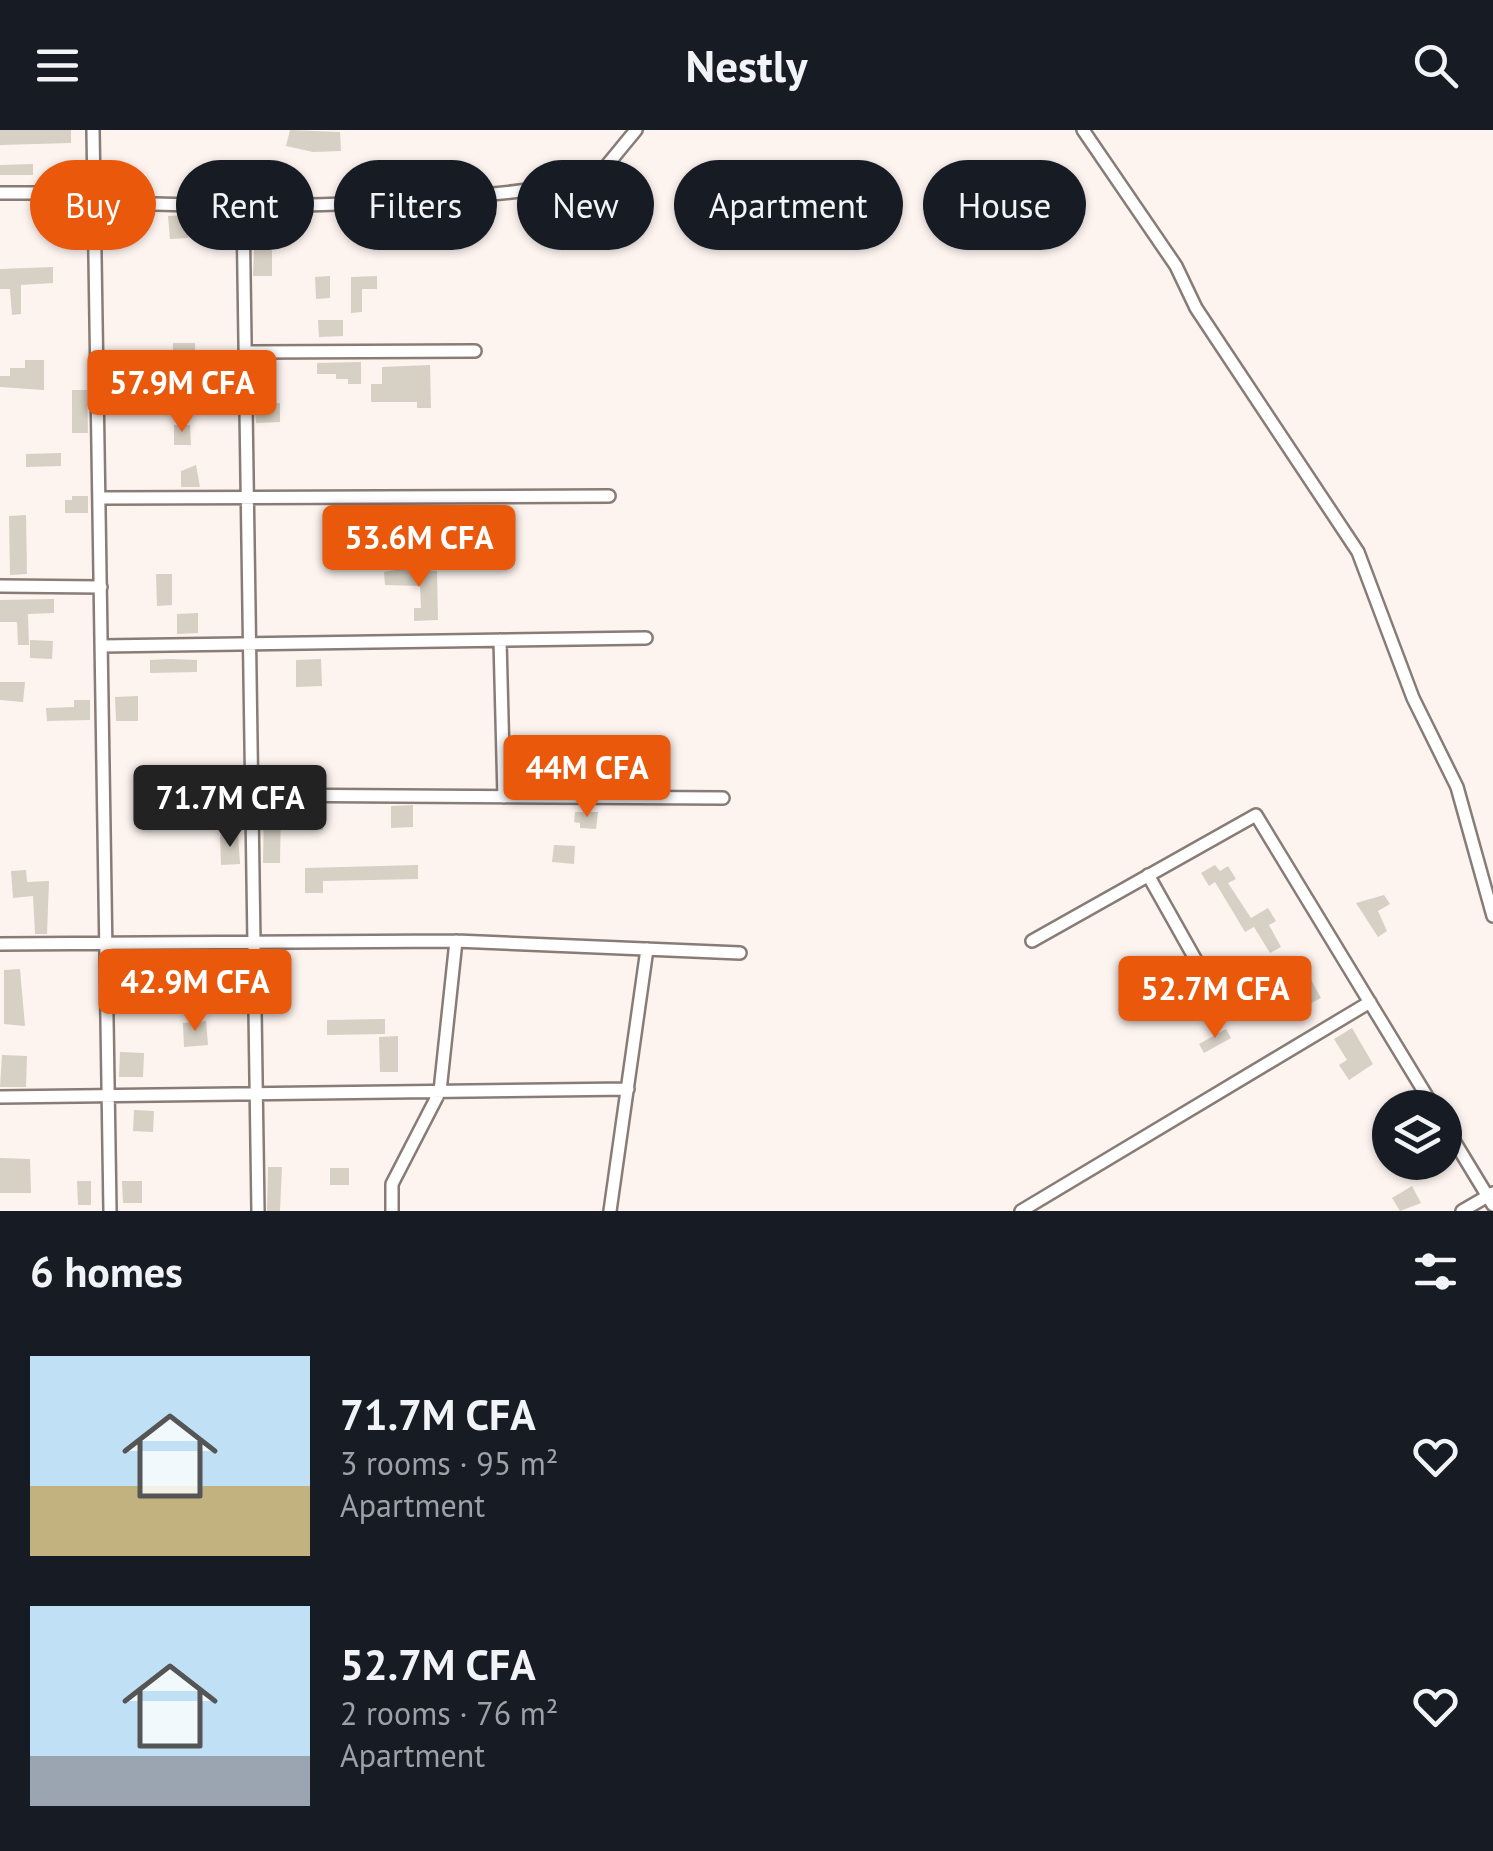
<!DOCTYPE html>
<meta charset="utf-8">
<style>
:root{--surface:#171b24;--page:#20242c;--text:#f1f3f6;--muted:#9ea1a6;--accent:#ea580c}
body{margin:0;font-family:"PT Sans",sans-serif;background:var(--page);color:var(--text);height:100vh;display:flex;flex-direction:column;font-size:38px;white-space:nowrap}
*{box-sizing:border-box;margin:0}
p{font-size:32px;color:var(--muted)}
.icon{flex:none;width:55px;height:55px;fill:none;stroke:currentColor;stroke-width:2;stroke-linecap:round;stroke-linejoin:round}
.map{position:relative;height:1081px;overflow:hidden}
.details{display:flex;flex-direction:column;background:var(--surface);flex:1}
.details>*{flex:none}
.banner{position:absolute;left:30px;top:30px;width:1435px;height:90px;display:flex;gap:20px}
.controls{position:absolute;left:1372px;top:960px;display:grid;gap:20px}
.controls a{display:grid;place-items:center;width:90px;height:90px;border-radius:50%;background:var(--surface);box-shadow:0 2px 8px #0004;font-size:50px}
.price{position:absolute;translate:-50% -85px;padding:0 22px;border-radius:10px;background:var(--accent);color:#fff;font-size:32px;line-height:65px;filter:drop-shadow(0 2px 5px #0008)}
.price::after{content:'';position:absolute;left:50%;top:60px;width:30px;height:22px;margin-left:-15px;background:inherit;clip-path:polygon(0 0,100% 0,50% 100%)}
.price.current{background:#222;color:#fff}
ul{padding:0;list-style:none}
li{display:flex;align-items:center;gap:30px;height:250px;padding:0 30px}
li span{display:grid;place-items:center;flex:none;width:280px;height:200px;border-radius:0px;color:#555}
li>.icon{margin-inline-start:auto}
span .icon{width:120px;height:120px;fill:#fffc;stroke-width:1}
li b{font-size:42px}
h2{display:flex;justify-content:space-between;align-items:center;height:120px;padding:0 30px;font-size:42px}
.pill{padding:0 35px;border-radius:45px;background:var(--surface);box-shadow:0 2px 8px #0004;font-size:35px;line-height:90px}
.pill.current{background:var(--accent);color:#fff}
header{display:flex;justify-content:space-between;align-items:center;height:130px;padding:0 30px;background:var(--surface);font-size:45px;font-weight:800}
.map>svg:first-child{display:block}
.building{fill:#d7d0c4}
.lines{fill:none;stroke-linecap:round;stroke-linejoin:round}
.minor-casing{stroke:#897c76;stroke-width:16}
.minor{stroke:#fff;stroke-width:11}
</style>
<header><svg class="icon" aria-label="menu" viewBox="0 0 24 24"><path d="M4 6h16M4 12h16M4 18h16"/></svg>Nestly<svg class="icon" aria-label="search" viewBox="0 0 24 24"><circle cx="10" cy="10" r="6"/><path d="M15 15l6 6"/></svg></header>
<div class="map">
<svg width="1493" height="1081" viewBox="0 0 1493 1081">
<rect width="100%" height="100%" fill="#fdf4f0"/>
<path class="building" d="M0 0H71V13L0 15Z
M290 0 340 2 341 21 313 22 286 16Z
M33 34V45H0V35Z
M255 40 277 41 275 62 255 60Z
M435 42V59H414L419 43Z
M187 85 188 108 170 109 168 86Z
M254 120H272V146H253Z
M53 137V153L21 155V184L12 185 10 159H0V139Z
M330 146V168L316 169 315 147Z
M377 146V159H362V182L351 183V147Z
M318 190H343V206L319 207Z
M173 213H195V235H173Z
M25 230H44V260L0 257V246H10V238H25Z
M361 232V254H348V249H336V244H317V233Z
M430 235 431 278H417V272H371V254H382V237Z
M72 260H87L88 303H72Z
M280 273V292L256 293 255 274Z
M174 295H190L191 315H174Z
M61 323V336L26 337V324Z
M196 335 200 357H181V341Z
M72 366H88V383H65V370H72Z
M26 385 27 444 10 445 9 386Z
M401 439 437 441 438 490 414 491V478H421L420 456 385 455 384 442Z
M156 444H172V475L157 476Z
M54 469V483L28 484 29 515H18L17 492H0V470Z
M198 483V503L177 504V484Z
M30 510 53 511 52 529 30 528Z
M171 529 197 530V542L150 543V530Z
M321 529 322 556 296 557V530Z
M0 552H25L23 572 0 570Z
M138 566V591H116L115 567Z
M74 570H90V590L47 591 46 578 74 577Z
M413 675V697L391 698V676Z
M264 676H281L280 733H263Z
M308 677H324L323 700 307 699Z
M575 682H598L596 699 580 698V693L574 692Z
M238 704 240 734 221 735 220 705Z
M554 715 575 716 574 734 552 732Z
M418 735V749L323 751V763H305V738Z
M1215 735 1220 741 1228 736 1236 749 1228 753 1251 788 1268 778 1276 791 1269 795 1281 817 1270 823 1254 797 1245 802 1215 752 1209 756 1201 743Z
M26 740 27 752 49 751 47 804H35L33 766 13 768 11 741Z
M1384 765 1390 774 1378 781 1387 801 1378 807 1356 773Z
M289 833 290 859 269 860V834Z
M20 839 25 896 4 894V840Z
M1310 848 1321 868 1304 877 1294 858Z
M385 889V904L327 905V890Z
M206 891 208 915 184 917 183 893Z
M1352 898 1373 934 1349 950 1339 935 1347 930 1334 909Z
M1226 899 1231 908 1204 923 1199 914Z
M398 906V942H380L379 907Z
M120 922 144 923 143 947H119Z
M2 925 27 926 26 957H0Z
M134 980 154 981 153 1002 133 1001Z
M0 1028 30 1029 31 1063H0Z
M268 1037H282L280 1081H267Z
M330 1038H349V1055H330Z
M77 1051H91V1075H78Z
M122 1051H142V1073H123Z
M1412 1056 1421 1073 1400 1081 1392 1068Z"/>
<g class="lines">
<defs>
<path id="minor" d="M93 0 110 1081
M1083 0 1176 136 1196 178 1358 422 1413 568 1457 657 1493 786
M0 63H94
M95 72C260 79 429 77 594 51L636 0
M243 78 258 1081
M245 222 475 221
M99 368 609 366
M0 456 101 457
M500 510 504 667
M102 516 646 508
M251 665 723 668
M1148 745 1207 850
M1032 811 1256 685 1434 978
M0 814 456 811 740 823
M0 967 628 959
M1445 996 1493 1075
M392 1081V1054L440 961 456 811
M610 1081 647 819
M1021 1081 1370 872
M1462 1081 1493 1063"/>
</defs>
<use href="#minor" class="minor-casing"/>
<use href="#minor" class="minor"/>
</g>
</svg>
<div class="controls">
<a><svg class="icon" aria-label="layers" viewBox="0 0 24 24"><path d="M12 4l9 5-9 5-9-5zM3 14l9 5 9-5"/></svg></a>
</div>
<b class="price" style="left:182px;top:305px">57.9M CFA</b>
<b class="price" style="left:419px;top:460px">53.6M CFA</b>
<b class="price" style="left:587px;top:690px">44M CFA</b>
<b class="price current" style="left:230px;top:720px">71.7M CFA</b>
<b class="price" style="left:195px;top:904px">42.9M CFA</b>
<b class="price" style="left:1215px;top:911px">52.7M CFA</b>
<div class="banner">
<a class="pill current">Buy</a>
<a class="pill">Rent</a>
<a class="pill">Filters</a>
<a class="pill">New</a>
<a class="pill">Apartment</a>
<a class="pill">House</a>
</div>
</div>
<section class="details">
<h2>6 homes<svg class="icon" aria-label="filters" viewBox="0 0 24 24"><path d="M4 7h16M4 17h16"/><circle cx="9" cy="7" r="2"/><circle cx="15" cy="17" r="2"/></svg></h2>
<ul>
<li><span style="background:linear-gradient(#bfe0f5 65%,#c2b280 0)"><svg class="icon" aria-label="home" viewBox="0 0 24 24"><path d="M3 11l9-7 9 7M6 9v11h12V9"/></svg></span><div><b>71.7M CFA</b><p>3 rooms · 95 m²</p><p>Apartment</p></div><svg class="icon" aria-label="heart" viewBox="0 0 24 24"><path d="M12 20l-8-8c-3-5 5-10 8-4 3-6 11-1 8 4z"/></svg></li>
<li><span style="background:linear-gradient(#bfe0f5 75%,#9aa5b1 0)"><svg class="icon" aria-label="home" viewBox="0 0 24 24"><path d="M3 11l9-7 9 7M6 9v11h12V9"/></svg></span><div><b>52.7M CFA</b><p>2 rooms · 76 m²</p><p>Apartment</p></div><svg class="icon" aria-label="heart" viewBox="0 0 24 24"><path d="M12 20l-8-8c-3-5 5-10 8-4 3-6 11-1 8 4z"/></svg></li>
</ul>
</section>
